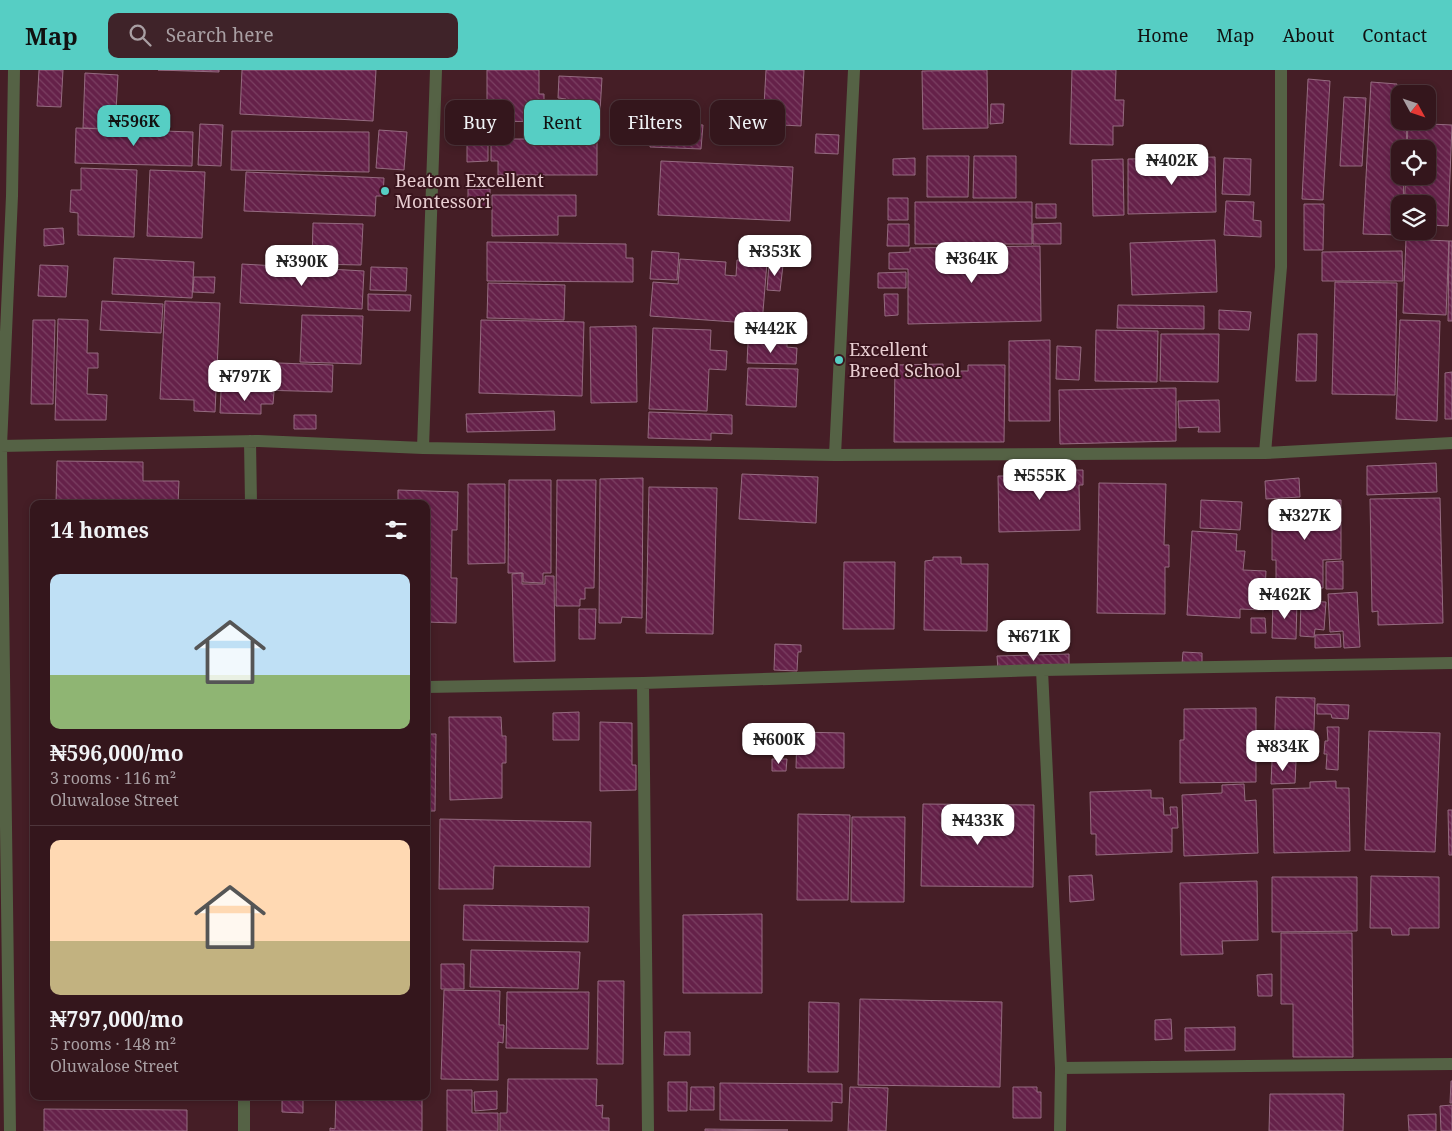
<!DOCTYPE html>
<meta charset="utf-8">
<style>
:root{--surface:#34161c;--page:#3f2329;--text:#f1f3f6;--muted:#a99fa3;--line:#4e353b;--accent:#56cec4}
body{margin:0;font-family:"Noto Serif",serif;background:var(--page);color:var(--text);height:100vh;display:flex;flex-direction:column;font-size:19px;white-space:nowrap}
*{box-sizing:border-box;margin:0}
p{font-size:16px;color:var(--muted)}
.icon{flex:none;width:28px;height:28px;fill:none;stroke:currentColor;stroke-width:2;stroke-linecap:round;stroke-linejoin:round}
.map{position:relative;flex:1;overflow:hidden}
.sheet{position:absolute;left:30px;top:430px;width:400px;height:600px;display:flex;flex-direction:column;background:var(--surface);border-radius:10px;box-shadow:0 2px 8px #0003,0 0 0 1px var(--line)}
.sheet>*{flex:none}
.hud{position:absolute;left:445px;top:30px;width:475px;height:45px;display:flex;gap:10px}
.needle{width:32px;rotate:130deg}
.fabs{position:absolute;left:1391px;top:15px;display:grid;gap:10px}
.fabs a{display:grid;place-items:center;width:45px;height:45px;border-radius:10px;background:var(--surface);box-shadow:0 2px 8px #0003,0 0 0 1px var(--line);font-size:25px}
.price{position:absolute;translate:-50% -42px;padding:0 11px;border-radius:10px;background:#fff;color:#222;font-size:16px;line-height:32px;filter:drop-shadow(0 1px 2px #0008)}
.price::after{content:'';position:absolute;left:50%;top:30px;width:15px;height:11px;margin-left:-8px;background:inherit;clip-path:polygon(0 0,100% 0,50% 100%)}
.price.selected{background:var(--accent);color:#111}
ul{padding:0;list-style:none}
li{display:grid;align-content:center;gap:10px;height:265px;padding:0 20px}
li+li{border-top:1px solid var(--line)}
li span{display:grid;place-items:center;height:155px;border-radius:10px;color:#555}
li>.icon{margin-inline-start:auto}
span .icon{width:90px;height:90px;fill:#fffc;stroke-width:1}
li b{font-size:21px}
h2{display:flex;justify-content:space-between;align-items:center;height:60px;padding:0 20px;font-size:21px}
.pill{padding:0 18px;border-radius:10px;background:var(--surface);box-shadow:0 2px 8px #0003,0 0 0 1px var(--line);font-size:18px;line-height:45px}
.pill.selected{background:var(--accent);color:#111}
header{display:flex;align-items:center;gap:30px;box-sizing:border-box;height:70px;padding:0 25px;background:var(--accent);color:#111}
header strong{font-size:24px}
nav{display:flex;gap:28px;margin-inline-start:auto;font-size:18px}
.search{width:350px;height:45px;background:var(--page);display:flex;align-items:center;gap:12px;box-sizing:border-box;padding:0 18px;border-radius:10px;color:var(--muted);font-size:19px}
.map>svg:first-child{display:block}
.building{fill:url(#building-back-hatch);stroke:#956b80}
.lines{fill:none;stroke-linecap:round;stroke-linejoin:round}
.minor{stroke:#556245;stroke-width:12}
.poi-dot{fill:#56cec4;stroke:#3a141d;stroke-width:2}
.labels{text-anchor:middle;stroke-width:4;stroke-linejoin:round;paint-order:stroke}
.poi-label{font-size:18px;fill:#e8cdd1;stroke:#3a141d;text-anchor:start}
</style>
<header>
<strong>Map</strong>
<div class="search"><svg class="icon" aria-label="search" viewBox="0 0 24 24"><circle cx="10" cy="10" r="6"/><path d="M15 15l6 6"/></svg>Search here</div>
<nav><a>Home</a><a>Map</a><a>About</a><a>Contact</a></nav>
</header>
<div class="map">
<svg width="1452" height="1061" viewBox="0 0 1452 1061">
<defs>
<pattern id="building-back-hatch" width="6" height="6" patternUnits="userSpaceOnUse" patternTransform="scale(1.25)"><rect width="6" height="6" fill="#652149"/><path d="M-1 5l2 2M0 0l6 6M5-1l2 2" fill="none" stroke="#7b4062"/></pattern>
</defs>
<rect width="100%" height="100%" fill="#451e26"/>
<path class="building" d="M39 0H63L61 37 37 36Z
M158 0H219V2Z
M242 0H376L373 51 240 44Z
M487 0H539V24H544V51L487 52Z
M766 0H804L801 56 763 54Z
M987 0 988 58 923 59 922 1Z
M1072 0H1116L1115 30H1124L1123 56H1113V75L1070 74Z
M85 3 118 5 115 59 83 58Z
M559 6 602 8 599 58 564 57 566 29 558 28Z
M1308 9 1330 11 1323 130 1302 129Z
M1371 12 1397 14 1396 33H1400V51H1407L1406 79H1400V106H1404L1403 134H1400L1401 165 1363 164Z
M1344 27 1366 28 1362 96H1340Z
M991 34H1004L1003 53 990 54Z
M651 52 703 55 701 79 650 77Z
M1408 53 1452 55 1448 156 1428 155V134H1404L1406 106H1428V79H1407Z
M200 54 223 55 221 96 198 95Z
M76 58 193 62 192 96 75 93Z
M379 60 407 62 404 100 376 98Z
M232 61 369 62V102L231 100Z
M816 64 839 65 838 84 815 83Z
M500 69H597V105H498V91H491V74H500Z
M488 73V91L467 92V74Z
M927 86H969L968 127H927Z
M974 86H1016V128H973Z
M1215 87 1216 142 1128 144V89Z
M915 88V105H893V89Z
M1224 88 1251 89 1250 125 1222 124Z
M1123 89 1124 145 1093 146 1092 90Z
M661 91 793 97 790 151 658 145Z
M81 98 137 100 134 167 78 165V143L70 142 71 120H81Z
M150 100 205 102 202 168 147 166Z
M246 102 384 108 383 126H376L375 146 244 141Z
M468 119H490V137H468Z
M492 125H576V146H558V165L492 166Z
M888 128H908V150H888Z
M1226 131 1254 132 1253 150 1261 151V167L1224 165Z
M915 132H1032V174H915Z
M1036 134H1056V148H1036Z
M1304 134H1324L1323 180H1304Z
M313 153 363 154 361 195 312 194Z
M1061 153V174H1033V154Z
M888 154H909V176H887Z
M63 158 64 174 44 176V159Z
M1406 169 1449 171 1446 245 1403 243Z
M1215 170 1217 222 1132 225 1130 173Z
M1449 171H1452V251H1448Z
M487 172 626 174V188H633V212L487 211Z
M1040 176 1041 251 908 254V199H889V183L910 182V178Z
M652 181 679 183 677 210 650 209Z
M1402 181 1403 211H1322V182Z
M114 188 194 192 192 228 112 224Z
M680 189 726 192 725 205 736 206 737 190 767 192 762 254 650 246 653 212 678 214Z
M242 194 364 201 362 239 240 233Z
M769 194 783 195 780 221 767 220Z
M40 195 68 196 66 227 38 226Z
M371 197 407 198 406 221 370 220Z
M906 202V218H878V203Z
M194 207H215L214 223 193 222Z
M1335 212 1397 213 1395 325 1332 324Z
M488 213 565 215 564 250 487 248Z
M368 224 411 225 410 241 368 240Z
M884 224H898V245L885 246Z
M102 231 163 234 161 263 100 260Z
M165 231 220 233 215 342 194 341V330L160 329Z
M1118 235 1204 236V259L1117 258Z
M1219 240 1251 242 1249 260 1219 259Z
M302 245 363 246 361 294 300 292Z
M58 249 88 250 87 283H98V298H88L87 324 107 325 106 350H55Z
M33 250H55L53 334H31Z
M481 250 584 252 582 326 479 323Z
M1400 250 1440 251 1437 351 1396 349Z
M636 256 637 332 591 333 590 257Z
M653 258 711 260 710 280 727 281 726 300 709 299 707 341 649 339Z
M1096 260 1158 261 1157 312 1095 311Z
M1161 264H1219L1218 312 1160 311Z
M1298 264H1317L1316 311H1296Z
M1050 270V351H1009V271Z
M748 273 787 274V277L797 278 796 294 747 293Z
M1057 276 1081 277 1079 310 1056 309Z
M224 291 333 295 332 322 223 319Z
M943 294V301H968V295H1005L1004 372H894L895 295Z
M748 298 798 299 796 337 746 335Z
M1452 302V349H1445V303Z
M1176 318V371L1060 374 1059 320Z
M221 321 274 322 273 334H261V344L220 343Z
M1219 330 1220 362H1198L1199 357 1179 358 1178 331Z
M554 341 555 360 467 362 466 344Z
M649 342 732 345V364L711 363V370L648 368Z
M294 345H316V359H294Z
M57 391 143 392V411H179L178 434H56Z
M1436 393 1437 422 1367 425V396Z
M1083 400V415H1079L1080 460 999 462 998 406H1005V401Z
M742 404 818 407 816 453 739 449Z
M643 408 642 548 622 547 621 553H599L600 409Z
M1299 408 1300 427 1266 429 1265 411Z
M509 410H551V503H543V513L523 512V503H508Z
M557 410H596L594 518H585V529H580V536H556Z
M1099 413 1166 414 1164 475H1169V497H1165V544L1097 543Z
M468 414H505V493L468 494Z
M649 417 717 418 713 564 646 563Z
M398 420 458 422 457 460H452L451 508H457L456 553 426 552V434H398Z
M1440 428 1443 553 1378 555V541L1372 542 1370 429Z
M1201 430 1242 432 1240 460 1200 458Z
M1341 430V489L1323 490V518L1276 519V490H1272V431Z
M1192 461 1237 464 1236 481H1245L1243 500 1266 501 1264 540 1240 539V548L1187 545Z
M933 487H961V494H988L987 561 924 560 925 491 933 490Z
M1343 491V519H1326V492Z
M844 492H895L894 559H843Z
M522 503V514H545V506H554L555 591 514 592 512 504Z
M1357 522 1360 577 1344 578 1343 561 1330 562 1328 524Z
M1273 530 1297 531 1296 569 1272 568Z
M1301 531 1326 532 1324 560 1315 559 1314 567 1300 566Z
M579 539H596L595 569H579Z
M1251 548H1265L1266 563H1251Z
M1340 564 1341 577 1315 578V565Z
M775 574 801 575V582H798L797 601 774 600Z
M1183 582 1202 583V596L1182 594Z
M1069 584V599L998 600 997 586Z
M1276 627 1315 628 1313 689 1274 688Z
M1317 634 1349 635 1348 649 1332 648 1331 644H1317Z
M1256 638V712L1180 713V670H1184V639Z
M579 642V670H553V643Z
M449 647H501L502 666H506V693H502V728L450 730Z
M600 652 632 653V695H636V720L600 721Z
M1327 657H1339L1338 700 1326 699 1327 684H1324L1325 671H1328Z
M1369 661 1440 663 1435 782 1365 780Z
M797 662 844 663V698H796Z
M426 664H436L435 741H426Z
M772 689H787L786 701H772Z
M1272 691 1296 692 1295 713 1271 714Z
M1336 711V718H1349L1350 781 1274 783 1273 719 1310 718V712Z
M1244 714 1245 731 1256 730 1258 783 1184 786 1182 725 1222 723V715Z
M1151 720V728H1163L1164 745H1171L1170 737H1177L1178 758H1172V782L1096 785V764H1091L1090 722Z
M923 734 1034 735 1033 817 921 816Z
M1448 740H1452V785H1449Z
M798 744 850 745 848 830H797Z
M852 747H905L904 832H851Z
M440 749 591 752 590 797 494 796 493 819H439Z
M1092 805 1094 830 1070 832 1069 806Z
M1371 806 1439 807V858H1409V865H1392L1391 858H1370Z
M1272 807H1357V861L1272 862Z
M1257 811 1258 870 1222 871 1223 884 1181 885 1180 813Z
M464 835 589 837 588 872 463 870Z
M762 844V923H683V845Z
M1281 863H1352L1353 987H1293V934H1281Z
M471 880 580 882 578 919 470 917Z
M441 894H464V919H441Z
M1272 904V926H1258L1257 905Z
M598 911H624L623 994H597Z
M444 920 500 921 499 955H504L503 973 498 972V1010L441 1009Z
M507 922H589L588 979 506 978Z
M860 929 1002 932 1000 1017 858 1015Z
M809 932 839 933 838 1002H808Z
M426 939H429L428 997H426Z
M1171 949 1172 969 1155 970V950Z
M1235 957V980L1185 981V958Z
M665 962H690V985H664Z
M508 1009H597L596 1036 603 1035 602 1048H609V1061H500V1043H507Z
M1451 1011H1452V1033H1450Z
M668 1012H687V1041H668Z
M720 1013 842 1014V1033L832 1032V1051L720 1050Z
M691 1017H714V1040H690Z
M850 1017 888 1018 886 1061H848Z
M1013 1017H1037V1022H1041V1048H1013Z
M447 1020H472V1043H498V1061H447Z
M497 1021V1039L475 1041 474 1022Z
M1270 1024H1344L1343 1061H1269Z
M201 1026H218V1029L201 1030Z
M282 1026H303V1043L282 1042Z
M336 1026H422V1061H330V1058L335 1059Z
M1452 1035V1061H1441L1440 1036Z
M44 1039 187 1040V1061H44Z
M1436 1044V1061H1409L1408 1045Z
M705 1059 788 1060 705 1061Z"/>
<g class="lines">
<path class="minor" d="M250 371 251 434
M0 376 259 371 423 378 835 385 1265 383 1452 373
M423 378 436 0
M1265 383 1281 197V0
M835 385 854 0
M1042 600 1061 998 1060 1061
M643 613 648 1061
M426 617 643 613 1042 600 1452 593
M1061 998 1452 994
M10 1061 1 376 12 126 14 0
M244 1061V1026"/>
</g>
<g class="poi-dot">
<circle cx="385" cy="121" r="5"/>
<circle cx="839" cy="290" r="5"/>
</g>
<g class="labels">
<g class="poi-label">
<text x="395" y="117">Beatom Excellent<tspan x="395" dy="21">Montessori</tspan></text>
<text x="849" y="286">Excellent<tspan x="849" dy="21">Breed School</tspan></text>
</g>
</g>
</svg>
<div class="fabs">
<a><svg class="needle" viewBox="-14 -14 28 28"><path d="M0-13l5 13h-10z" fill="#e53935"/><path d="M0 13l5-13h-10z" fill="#a99fa3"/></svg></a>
<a><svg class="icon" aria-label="locate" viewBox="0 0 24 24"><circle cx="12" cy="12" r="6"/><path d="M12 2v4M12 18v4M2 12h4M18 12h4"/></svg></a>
<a><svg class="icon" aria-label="layers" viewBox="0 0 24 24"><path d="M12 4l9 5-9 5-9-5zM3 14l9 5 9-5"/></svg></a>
</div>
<b class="price selected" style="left:134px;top:77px">₦596K</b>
<b class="price" style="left:1172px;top:116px">₦402K</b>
<b class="price" style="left:775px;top:207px">₦353K</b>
<b class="price" style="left:972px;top:214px">₦364K</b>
<b class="price" style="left:302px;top:217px">₦390K</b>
<b class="price" style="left:771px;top:284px">₦442K</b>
<b class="price" style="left:245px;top:332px">₦797K</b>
<b class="price" style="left:1040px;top:431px">₦555K</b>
<b class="price" style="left:1305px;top:471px">₦327K</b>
<b class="price" style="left:1285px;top:550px">₦462K</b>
<b class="price" style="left:1034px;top:592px">₦671K</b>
<b class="price" style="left:779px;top:695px">₦600K</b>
<b class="price" style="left:1283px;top:702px">₦834K</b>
<b class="price" style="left:978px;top:776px">₦433K</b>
<div class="hud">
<a class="pill">Buy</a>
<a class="pill selected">Rent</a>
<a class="pill">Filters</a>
<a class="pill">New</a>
</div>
<section class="sheet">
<h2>14 homes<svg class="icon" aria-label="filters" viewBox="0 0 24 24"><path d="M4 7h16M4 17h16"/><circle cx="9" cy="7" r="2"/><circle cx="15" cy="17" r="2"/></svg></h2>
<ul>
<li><span style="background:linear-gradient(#bfe0f5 65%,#8fb573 0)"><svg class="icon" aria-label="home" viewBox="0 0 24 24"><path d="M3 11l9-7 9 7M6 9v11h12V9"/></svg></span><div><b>₦596,000/mo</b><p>3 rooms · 116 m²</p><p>Oluwalose Street</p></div></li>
<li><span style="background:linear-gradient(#ffd9b3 65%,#c2b280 0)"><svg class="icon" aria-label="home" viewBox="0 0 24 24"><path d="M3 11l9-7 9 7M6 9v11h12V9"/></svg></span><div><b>₦797,000/mo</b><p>5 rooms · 148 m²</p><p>Oluwalose Street</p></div></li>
</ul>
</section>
</div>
